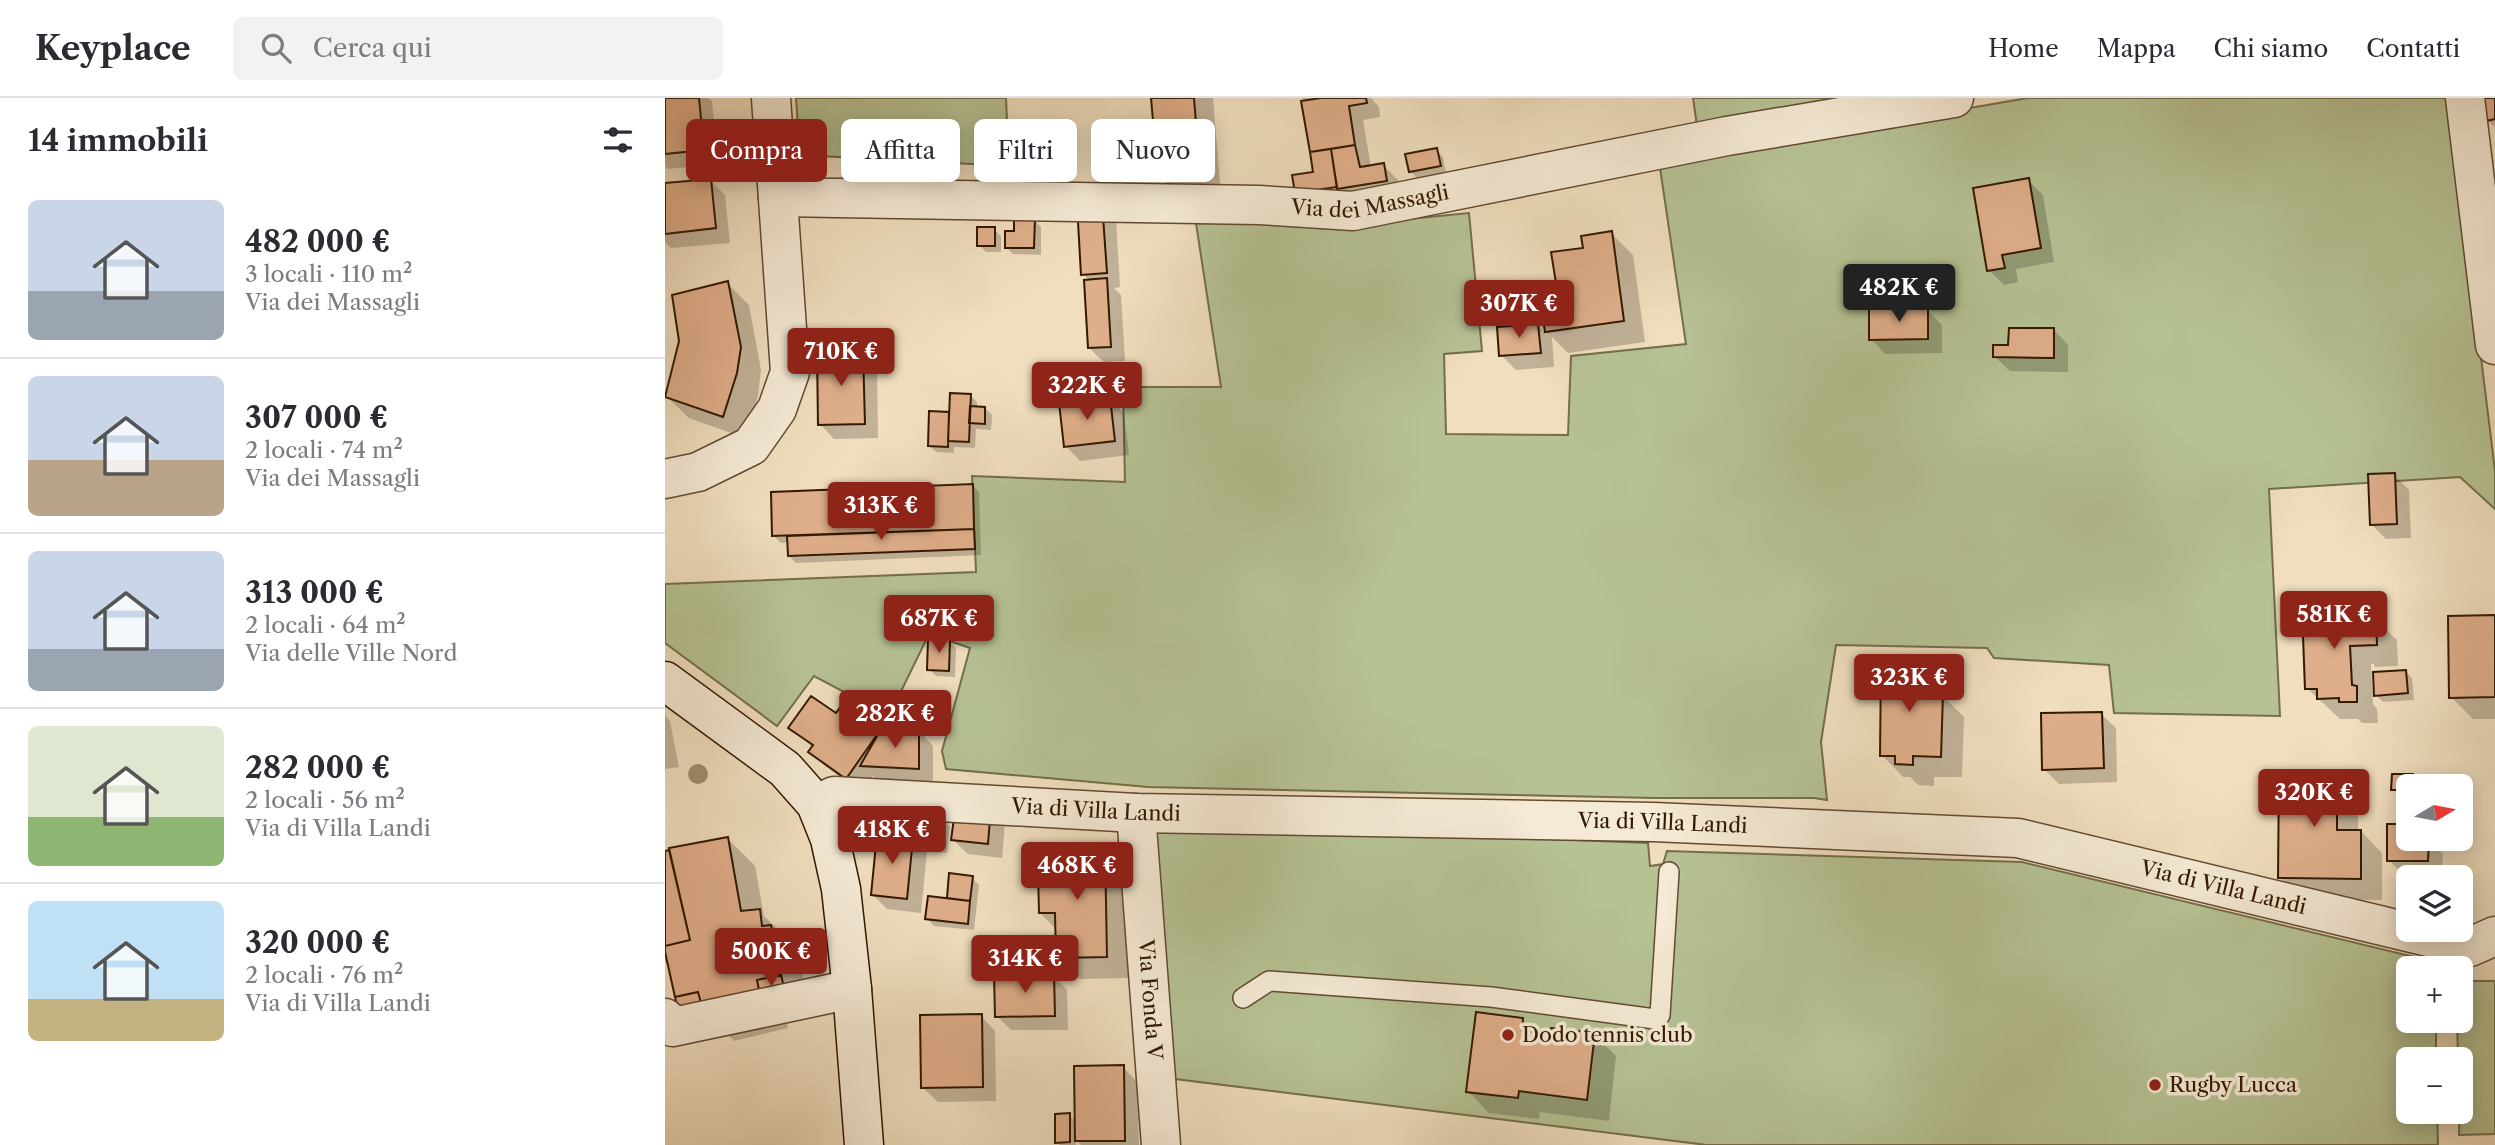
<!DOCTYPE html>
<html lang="it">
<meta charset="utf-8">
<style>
:root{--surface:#fff;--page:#f2f2f3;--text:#2b2b33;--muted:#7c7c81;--line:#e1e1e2;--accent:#8f2418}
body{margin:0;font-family:"Libre Caslon Text",serif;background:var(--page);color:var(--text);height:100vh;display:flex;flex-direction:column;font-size:26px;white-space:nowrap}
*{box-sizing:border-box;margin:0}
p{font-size:23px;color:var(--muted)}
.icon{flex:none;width:38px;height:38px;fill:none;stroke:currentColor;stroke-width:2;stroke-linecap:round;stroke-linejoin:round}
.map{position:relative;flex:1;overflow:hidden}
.side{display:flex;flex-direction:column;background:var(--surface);width:665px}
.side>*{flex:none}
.hud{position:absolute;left:21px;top:21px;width:665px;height:63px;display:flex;gap:14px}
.needle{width:46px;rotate:80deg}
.controls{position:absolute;left:1731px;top:676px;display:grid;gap:14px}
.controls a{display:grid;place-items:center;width:77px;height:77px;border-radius:10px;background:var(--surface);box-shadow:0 4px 18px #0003;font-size:35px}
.price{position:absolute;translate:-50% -60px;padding:0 16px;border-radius:7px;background:var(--accent);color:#fff;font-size:23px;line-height:46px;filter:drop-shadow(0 2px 4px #0008)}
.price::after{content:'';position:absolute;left:50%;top:42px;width:21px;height:16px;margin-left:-10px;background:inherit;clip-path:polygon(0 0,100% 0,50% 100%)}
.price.current{background:#222;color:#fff}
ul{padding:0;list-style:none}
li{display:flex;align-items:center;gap:21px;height:175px;padding:0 28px}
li+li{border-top:2px solid var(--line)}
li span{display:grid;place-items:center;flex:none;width:196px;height:140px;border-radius:10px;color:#555}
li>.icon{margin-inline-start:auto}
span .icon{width:84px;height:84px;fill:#fffc;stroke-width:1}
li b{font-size:30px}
h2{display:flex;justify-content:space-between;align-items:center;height:84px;padding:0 28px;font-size:30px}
.chip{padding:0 24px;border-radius:10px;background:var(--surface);box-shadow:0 4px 18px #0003;font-size:24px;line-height:63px}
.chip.current{background:var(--accent);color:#fff}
header{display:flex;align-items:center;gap:42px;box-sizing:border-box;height:98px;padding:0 35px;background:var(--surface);border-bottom:2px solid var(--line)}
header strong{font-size:33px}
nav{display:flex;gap:38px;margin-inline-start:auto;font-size:24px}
.search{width:490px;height:63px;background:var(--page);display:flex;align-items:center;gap:18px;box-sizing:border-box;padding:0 24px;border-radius:10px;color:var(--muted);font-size:26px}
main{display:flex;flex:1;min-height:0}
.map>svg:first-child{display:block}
.green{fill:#b6c294;stroke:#746e4a;stroke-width:2}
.shadow{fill:#0003}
.building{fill:#dfae8a;stroke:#331901;stroke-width:2}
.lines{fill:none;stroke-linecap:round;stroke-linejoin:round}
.lane-casing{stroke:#624a30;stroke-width:22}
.street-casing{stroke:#624a30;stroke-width:41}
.secondary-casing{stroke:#331901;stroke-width:41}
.lane{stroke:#f5ead5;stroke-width:19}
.street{stroke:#f5ead5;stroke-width:38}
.secondary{stroke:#f5ead5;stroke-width:38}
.tree{fill:#9e8e6e}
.poi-dot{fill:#8f2418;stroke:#f5ead5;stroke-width:2.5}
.labels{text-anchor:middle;stroke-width:7;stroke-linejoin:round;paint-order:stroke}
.street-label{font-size:21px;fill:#331901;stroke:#f5ead5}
.poi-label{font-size:21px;fill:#331901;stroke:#f5ead5;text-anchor:start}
</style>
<header>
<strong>Keyplace</strong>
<div class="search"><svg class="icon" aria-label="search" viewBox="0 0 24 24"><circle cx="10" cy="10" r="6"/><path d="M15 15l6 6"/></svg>Cerca qui</div>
<nav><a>Home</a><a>Mappa</a><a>Chi siamo</a><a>Contatti</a></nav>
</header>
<main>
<section class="side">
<h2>14 immobili<svg class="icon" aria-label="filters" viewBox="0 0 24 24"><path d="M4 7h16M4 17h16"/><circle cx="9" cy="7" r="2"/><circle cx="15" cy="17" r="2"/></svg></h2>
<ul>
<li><span style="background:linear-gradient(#c9d6e8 65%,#9aa5b1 0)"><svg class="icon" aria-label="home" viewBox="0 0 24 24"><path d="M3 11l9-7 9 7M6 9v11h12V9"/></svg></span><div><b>482 000 €</b><p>3 locali · 110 m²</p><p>Via dei Massagli</p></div></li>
<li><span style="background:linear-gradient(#c9d6e8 60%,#b9a48a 0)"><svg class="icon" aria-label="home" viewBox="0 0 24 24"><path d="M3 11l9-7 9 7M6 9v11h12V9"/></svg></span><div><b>307 000 €</b><p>2 locali · 74 m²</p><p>Via dei Massagli</p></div></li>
<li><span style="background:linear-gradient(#c9d6e8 70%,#9aa5b1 0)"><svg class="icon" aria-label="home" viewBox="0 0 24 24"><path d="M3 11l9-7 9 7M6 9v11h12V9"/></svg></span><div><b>313 000 €</b><p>2 locali · 64 m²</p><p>Via delle Ville Nord</p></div></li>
<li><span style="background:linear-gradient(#dfe7d0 65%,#8fb573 0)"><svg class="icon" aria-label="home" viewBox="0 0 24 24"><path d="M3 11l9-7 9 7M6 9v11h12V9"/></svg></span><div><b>282 000 €</b><p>2 locali · 56 m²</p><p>Via di Villa Landi</p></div></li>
<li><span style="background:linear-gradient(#bfe0f5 70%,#c2b280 0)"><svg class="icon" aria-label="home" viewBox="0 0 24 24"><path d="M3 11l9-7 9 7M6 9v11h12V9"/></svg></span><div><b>320 000 €</b><p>2 locali · 76 m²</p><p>Via di Villa Landi</p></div></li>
</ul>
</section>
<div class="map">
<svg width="1830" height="1047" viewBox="0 0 1830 1047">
<rect width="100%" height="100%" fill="#f0debe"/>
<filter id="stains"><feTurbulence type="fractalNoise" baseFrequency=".00286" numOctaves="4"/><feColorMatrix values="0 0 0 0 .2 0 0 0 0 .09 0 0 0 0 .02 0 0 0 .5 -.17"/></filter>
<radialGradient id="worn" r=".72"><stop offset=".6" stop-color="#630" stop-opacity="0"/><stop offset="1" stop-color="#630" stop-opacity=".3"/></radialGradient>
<path class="green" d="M131 0H341L344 68 135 57Z
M1028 0H1208L1032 28Z
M1363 0H1784L1830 373V411L1795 379 1604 391 1615 618 1449 615 1444 567 1329 560 1322 550 1171 547 1156 644 1162 702 1149 700H990L483 689 281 671 277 653 305 550 264 536 224 618 149 578 112 628 0 545V486L311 474 307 378 460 384 458 289H556L531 125 693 126 804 115 817 253 779 256 781 336 903 337 906 258 1021 246 994 63Z
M498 725 983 745 985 768 998 766 1002 753 1357 764 1770 864V870H1743V922H1771V961H1743V1013H1772L1773 1047H1042L502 980 486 729Z
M1796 883H1830V1036L1794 1037 1796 961H1793L1792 922H1796Z"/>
<path class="shadow" d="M0 0H43L47 3 53 66 3 71 0 68Z
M488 0H548L556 97 517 101 495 79Z
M637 0H706L714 9 715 19 698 22 706 69 718 67 733 82 736 97 646 109 650 75Z
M1830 0V29L1822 22Z
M771 52 778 59 781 75 752 80 745 73Z
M1363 82 1378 97 1389 164 1351 171 1353 184 1339 187 1324 172Z
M46 83 60 97 65 145 6 150 0 144V87Z
M413 107 451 121 455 189 449 190 456 197 460 263 439 264 424 250 425 183 418 176Z
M369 122 376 129V157L348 156 341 149 350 135Z
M329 131 336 138V154H321L314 147Z
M946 135 968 157 980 244 903 255 887 239 889 269 851 272 836 257 873 228 882 237 875 188 893 186 920 151Z
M62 185 84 207 96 272 93 298 80 340 24 320 2 299Z
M1262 212 1277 227V255L1220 256 1206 241Z
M1389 232 1403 247V274L1345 273 1330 259Z
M197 255 212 270 213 340 169 341 155 326Z
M305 297 312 304V310H320L327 317 326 332 311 331 310 350 289 349V355L271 354 264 347 266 315 286 316Z
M444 301 459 315 464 357 415 363 401 348Z
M1729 377 1744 392 1746 440 1721 441 1706 426Z
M307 387 314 394 316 457 131 465 124 458V444L116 445 109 438Z
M1684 512 1693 521H1710L1732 542 1733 568 1709 569V566H1706L1708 606 1712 611 1713 625H1697L1693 621H1675L1642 590Z
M1830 519V621H1808L1786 599Z
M284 543 291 550 290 579 271 578 264 571Z
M1255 565 1277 587V597L1299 619 1297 679H1269V688L1253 687 1245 679H1238L1217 657Z
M1740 573 1747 580 1749 602 1718 604 1711 597Z
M179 606 216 633H254L268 648V685L212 682 208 678 196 694 160 668 146 654 148 650 126 629 171 618Z
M1436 616 1451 630 1452 684 1394 686 1379 671Z
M0 617 5 623 14 669 0 671Z
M1671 674 1693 696V733H1696L1717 755V802L1637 801 1615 780Z
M1747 678 1754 688H1743V698H1735L1728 691Z
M216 708 270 713 285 728 282 755 262 754 256 815 222 811 207 796Z
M325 710 340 725 337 760 303 756 288 742Z
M1743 728V740L1763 742 1778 756 1777 777H1738L1724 762Z
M62 740 90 768 99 818 122 841V846L134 857 143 905 119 909 123 930 69 943 50 924 4 864 0 865V755L4 754 8 758Z
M439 753 461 775 463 880 415 881 393 859 392 832 375 815Z
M286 777 307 780 314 787 309 832 269 828 262 821 283 802Z
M388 877 402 892 403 932H346L332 918Z
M316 918 330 933 331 1003 273 1004 258 990Z
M858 922 872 936 929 937 951 958 944 1023 875 1014 874 1021 824 1015 803 993Z
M458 969 472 984 474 1047H416L411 1042V1047H395L392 1044 404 1017 412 1025Z"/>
<path class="building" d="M0 0H34L39 52 0 56Z
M486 0H529L535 76 493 80Z
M656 0H701L702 5 684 8 690 47 645 54 636 3Z
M1817 0H1830V21L1821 23Z
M690 47 695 69 719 65 722 83 672 91 666 51Z
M772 50 776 68 744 74 740 56Z
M666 51 672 89 630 95 627 77 648 74 645 54Z
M1364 80 1376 150 1337 157 1340 170 1322 173 1308 90Z
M46 81 51 130 0 136V85Z
M437 104 442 175 416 177 412 106Z
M349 119 370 120 369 150H340V133H349Z
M312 129H330V148H312Z
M947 133 959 223 880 234 873 187 891 185 886 154 918 150 916 138Z
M442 180 446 249 423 250 419 182Z
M63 183 76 249 72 275 58 319 0 299 14 243 7 197Z
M1263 210V241L1204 242V211Z
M873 226 876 255 834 258 832 229Z
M1344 230H1389V260L1328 259V247H1343Z
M198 253 200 326 153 327 152 254Z
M285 295 306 296 304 344 283 343Z
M445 299 450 343 399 349 394 305Z
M305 308 320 309V326L304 325Z
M264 313 284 314 283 349 263 348Z
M1730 375 1732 426 1705 427 1703 376Z
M308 386 309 431 107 438 106 394Z
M309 431 310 451 123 458 122 438Z
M1685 511V520L1711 519 1712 547 1685 548 1687 587 1692 588V604H1674V600L1652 601V591H1640L1637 512Z
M1830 517V599L1784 600 1783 518Z
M263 541 285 542 284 573 262 572Z
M1216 563 1256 564V595H1278L1276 659 1248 658V667L1230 666V658H1215Z
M1741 572 1743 595 1709 598 1708 574Z
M146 598 171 615 179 604 216 631 181 681 143 654 148 647 123 630Z
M1437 614 1439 670 1377 672 1376 615Z
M216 631H254V671L195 668Z
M1614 672 1672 673V732H1696V781L1613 780Z
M1727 676H1748V688H1743V692H1726Z
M291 705 326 709 323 746 286 742Z
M215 706 271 712 267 742 212 736Z
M1722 726H1743V740H1764L1763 763H1722Z
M212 736 248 740 242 801 206 797Z
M63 739 76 813 95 811 97 828 106 827 116 877 92 882 96 902 39 916 33 894 10 899 0 854V848L25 842 4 750Z
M440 751 442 859 391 860 390 815H374L373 774 389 773V752Z
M4 752 25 842 0 848V753Z
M284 775 308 778 305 803 282 800Z
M263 798 305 803 303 826 260 821Z
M389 875 390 918 330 919 329 876Z
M116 877 121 898 96 902 92 882Z
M33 894 39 916 15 922 10 899Z
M811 914 858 920 857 933 885 936 886 930 930 935 922 1002 854 993 853 1000 801 994Z
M317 916 318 989 256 990 255 917Z
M459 967 460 1043H410L409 968Z
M405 1015V1044L390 1045V1016Z"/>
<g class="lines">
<defs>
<path id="lane" d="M578 900 604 883 826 899 990 921 995 917 1004 774"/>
<g id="street">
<path d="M1800 0 1830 247"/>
<path id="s1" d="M113 99 594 107 688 113 1062 38 1289 0"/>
<path d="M0 381 33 374 86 348 112 311 125 274 106 0"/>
<path id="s2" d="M151 706 169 698 471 715 988 724 1353 740 1805 849 1830 838"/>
<path id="s3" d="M471 715 496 1047"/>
<path d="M0 920 8 929 187 891"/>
</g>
<path id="secondary" d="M0 583 120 671 151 706 165 741 176 791 187 891 199 1047"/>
</defs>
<use href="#lane" class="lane-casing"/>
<use href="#street" class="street-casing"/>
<use href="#secondary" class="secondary-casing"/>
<use href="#lane" class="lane"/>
<use href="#street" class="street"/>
<use href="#secondary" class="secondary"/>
</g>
<circle class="tree" cx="33" cy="676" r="10"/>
<g class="poi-dot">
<circle cx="843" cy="937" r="7"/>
<circle cx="1490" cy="987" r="7"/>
</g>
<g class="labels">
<g class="street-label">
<text dy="7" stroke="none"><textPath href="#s1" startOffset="593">Via dei Massagli</textPath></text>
<text dy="7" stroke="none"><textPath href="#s2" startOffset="282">Via di Villa Landi</textPath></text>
<text dy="7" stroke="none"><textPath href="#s2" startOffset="849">Via di Villa Landi</textPath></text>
<text dy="7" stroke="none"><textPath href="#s2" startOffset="1416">Via di Villa Landi</textPath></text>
<text dy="7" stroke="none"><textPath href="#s3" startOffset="187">Via Fonda V</textPath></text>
</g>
<g class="poi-label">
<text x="857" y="944">Dodo tennis club</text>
<text x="1504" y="994">Rugby Lucca</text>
</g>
</g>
<rect width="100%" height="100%" filter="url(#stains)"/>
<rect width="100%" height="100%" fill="url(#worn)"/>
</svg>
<div class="controls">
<a><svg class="needle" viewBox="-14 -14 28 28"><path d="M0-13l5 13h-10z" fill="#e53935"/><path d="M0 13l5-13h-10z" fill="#7c7c81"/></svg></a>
<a><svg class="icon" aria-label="layers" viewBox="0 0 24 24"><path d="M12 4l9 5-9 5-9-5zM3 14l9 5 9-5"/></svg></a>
<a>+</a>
<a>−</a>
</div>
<b class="price current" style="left:1234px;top:226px">482K €</b>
<b class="price" style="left:854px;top:242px">307K €</b>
<b class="price" style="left:176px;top:290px">710K €</b>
<b class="price" style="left:422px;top:324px">322K €</b>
<b class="price" style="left:216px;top:444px">313K €</b>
<b class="price" style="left:1669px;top:553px">581K €</b>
<b class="price" style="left:274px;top:557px">687K €</b>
<b class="price" style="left:1244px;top:616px">323K €</b>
<b class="price" style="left:230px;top:652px">282K €</b>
<b class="price" style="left:1649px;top:731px">320K €</b>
<b class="price" style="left:227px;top:768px">418K €</b>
<b class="price" style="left:412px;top:804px">468K €</b>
<b class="price" style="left:106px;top:890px">500K €</b>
<b class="price" style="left:360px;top:897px">314K €</b>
<div class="hud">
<a class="chip current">Compra</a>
<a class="chip">Affitta</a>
<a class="chip">Filtri</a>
<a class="chip">Nuovo</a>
</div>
</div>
</main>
